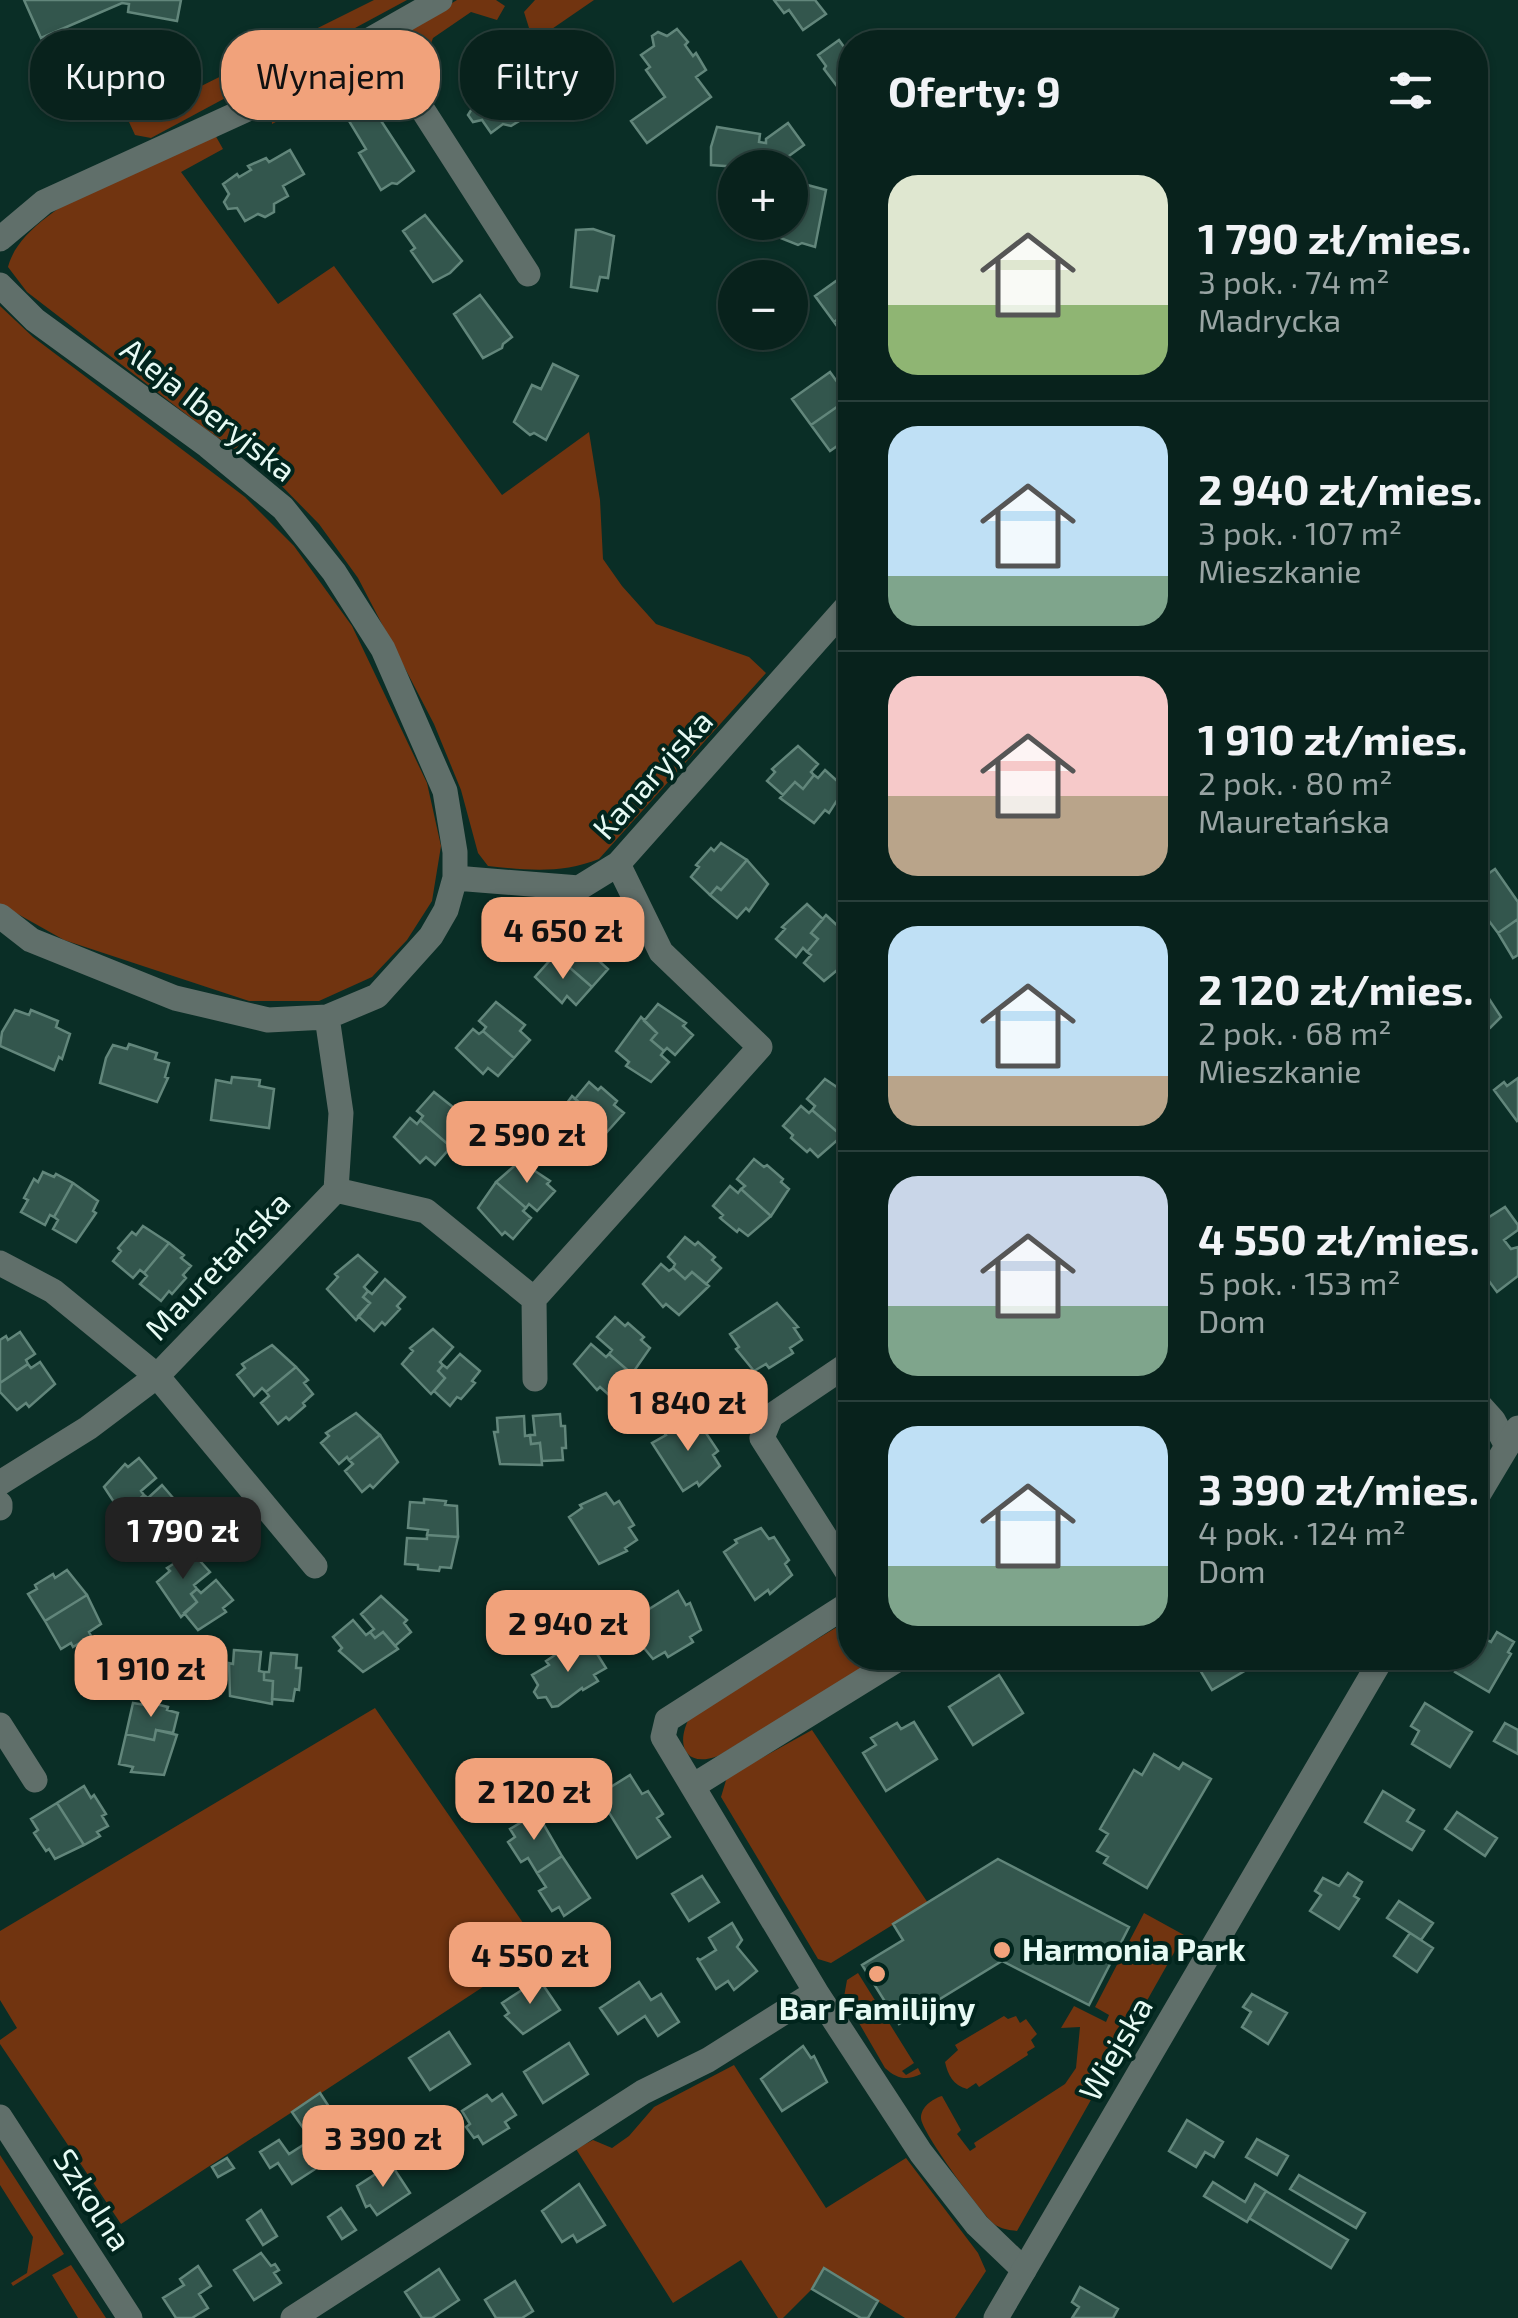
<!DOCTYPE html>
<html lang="pl">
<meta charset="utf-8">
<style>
:root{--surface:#08221c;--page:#112a25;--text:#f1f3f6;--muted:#98a4a3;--line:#293f3b;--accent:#f1a27b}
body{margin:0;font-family:"Exo 2",sans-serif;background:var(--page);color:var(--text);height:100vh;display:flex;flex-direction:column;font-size:38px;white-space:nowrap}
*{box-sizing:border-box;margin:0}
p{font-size:32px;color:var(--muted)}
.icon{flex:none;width:55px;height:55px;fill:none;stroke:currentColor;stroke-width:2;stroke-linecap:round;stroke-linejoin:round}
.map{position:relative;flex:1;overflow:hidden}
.panel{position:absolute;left:838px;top:30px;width:650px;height:1640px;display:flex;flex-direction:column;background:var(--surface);border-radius:40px;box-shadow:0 2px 8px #0004,0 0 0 2px var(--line)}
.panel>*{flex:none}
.top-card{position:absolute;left:30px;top:30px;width:658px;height:90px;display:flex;gap:20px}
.controls{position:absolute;left:718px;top:150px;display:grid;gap:20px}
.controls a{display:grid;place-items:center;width:90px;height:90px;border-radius:50%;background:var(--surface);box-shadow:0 2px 8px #0004,0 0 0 2px var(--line);font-size:50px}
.price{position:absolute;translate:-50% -85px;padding:0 22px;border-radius:20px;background:var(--accent);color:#111;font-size:32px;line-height:65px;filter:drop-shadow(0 2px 5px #0008)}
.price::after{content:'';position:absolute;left:50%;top:60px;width:30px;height:22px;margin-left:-15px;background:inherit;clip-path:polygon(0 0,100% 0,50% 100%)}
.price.active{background:#222;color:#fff}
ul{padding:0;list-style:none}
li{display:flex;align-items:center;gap:30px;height:250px;padding:0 50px}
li+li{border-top:2px solid var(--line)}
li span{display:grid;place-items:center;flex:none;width:280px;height:200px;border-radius:30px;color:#555}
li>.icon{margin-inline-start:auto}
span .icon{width:120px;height:120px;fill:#fffc;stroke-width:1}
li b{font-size:42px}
h2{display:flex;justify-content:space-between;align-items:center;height:120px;padding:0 50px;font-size:42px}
.tag{padding:0 35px;border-radius:40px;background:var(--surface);box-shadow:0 2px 8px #0004,0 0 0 2px var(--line);font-size:35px;line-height:90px}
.tag.active{background:var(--accent);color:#111}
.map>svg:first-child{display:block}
.green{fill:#713410}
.building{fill:#33564d;stroke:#62867b;stroke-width:2.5}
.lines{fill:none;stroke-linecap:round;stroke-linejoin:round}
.minor{stroke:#606f6a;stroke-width:25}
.tertiary{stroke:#606f6a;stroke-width:25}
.poi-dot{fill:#f1a27b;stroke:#01251d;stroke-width:4}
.labels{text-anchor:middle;stroke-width:8;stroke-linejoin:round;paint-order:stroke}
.street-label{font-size:32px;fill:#e7faf4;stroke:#01251d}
.poi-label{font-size:32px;font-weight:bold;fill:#e7faf4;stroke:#01251d;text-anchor:start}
</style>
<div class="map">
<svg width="1518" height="2318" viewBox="0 0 1518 2318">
<rect width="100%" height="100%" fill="#0a2e26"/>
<path class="green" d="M374 0H407L151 138 135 135 129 122Z
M457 0H496L505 6 497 20 471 12 433 38 418 79 397 48 402 33Z
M535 0H594L546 33 529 28 524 12Z
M364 60H375L390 82 386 92 352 82 272 124 271 112 283 100Z
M214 133 223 149 181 172 278 304 334 266 502 495 589 432 600 500 603 559 622 586 656 624 749 657 766 673 599 859C561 874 527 870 488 866L478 853 461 790 434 724 358 578 319 524 270 474 200 425 27 292 8 267C23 206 159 157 214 133Z
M0 306 33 337 245 497 294 546 352 626 427 783 441 846 432 901 407 940 372 977 319 1001H249L64 940 0 904Z
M847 1621H850V1658H875L872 1663 718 1756C683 1769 675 1742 691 1715Z
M375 1708 541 1949 121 2224 0 2044V2040L17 2028 0 2000V1931Z
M812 1730 928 1903 831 1963 818 1959 721 1797 727 1777Z
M1144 1913 1184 1935 1017 2231C1009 2230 1001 2229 994 2224 982 2214 921 2132 921 2118 921 2107 932 2099 942 2096L961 2130 957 2134 970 2151 976 2147 974 2143 1065 2084 1076 2068 1080 2027 1061 2028 1074 2006 1106 2022 1109 2015 1095 2007Z
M858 1973 914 2063 902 2071 906 2075 918 2068 921 2074C907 2081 897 2079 885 2068L844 1997 847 1980Z
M1004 2016 1008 2019 1016 2016 1020 2023 1026 2019 1037 2034 1031 2040 1035 2047 1027 2052 1028 2055 979 2087 976 2083 967 2089C953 2085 948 2075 945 2062L958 2050 955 2045Z
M734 2065 826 2208 906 2158 978 2253 986 2271 955 2318H905L824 2268 812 2289 783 2318H778L741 2260 673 2303 576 2149 593 2140 612 2148 629 2136 654 2107Z
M0 2155 64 2254 13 2286 11 2283 27 2273 33 2237 0 2185Z
M71 2265 106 2318H78L52 2275Z"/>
<path class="building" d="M24 0H181L177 21 128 12 129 4 122 3 41 38Z
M774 0H815L826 14 803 30 789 10 784 13Z
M677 29 688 42 685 45 693 56 696 53 706 70 696 77 711 97 647 143 631 121 665 97 646 70 650 67 641 55 654 46 652 36 658 32 667 36Z
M839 40 847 51 850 49 849 102 824 69 826 66 818 55Z
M539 50 555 72 526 94 532 103 518 112 519 121 511 126 503 124 491 133 482 120 473 122 468 115 473 107 465 97 478 86 481 89 492 81 490 77 506 67 509 72Z
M372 107 414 171 397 184 392 183 381 190 359 153 366 149 349 121Z
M788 123 804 145 782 161 777 154 770 159 756 157 754 168 711 165V147L717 127 760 134 759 142 766 143V139Z
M290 150 304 174 283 186 288 196 274 204V212L265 217 258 214 245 221 237 208 228 209 224 202 229 194 223 184 237 174 239 177 251 170 248 166 266 158 269 162Z
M800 183 826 190 815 247 802 243 798 245 778 237 781 222H790V196L796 198Z
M425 215 462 261 450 273 433 282 411 251 415 248 403 231Z
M593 229 614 236 608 278 600 277 597 291 571 287 576 230Z
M850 271V310L834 322 815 296Z
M480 295 512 337 503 344 502 348 483 358 454 314Z
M850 310V344L834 322Z
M553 364 578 376 546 440 534 433 530 435 514 422 532 385 541 389Z
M830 372 843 390 838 393 844 402 811 425 792 399Z
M844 402 850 410V437L830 451 811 425Z
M798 746 818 764 811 772 814 775 803 789 795 782 783 795 767 781 775 772 772 769Z
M825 770 845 788 829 813 825 810 814 823 780 798 795 782 803 789 814 775 818 778Z
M721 843 747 860 721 890 717 887 710 895 691 877 699 867 696 865 711 848 714 851Z
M747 860 768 884 749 911 746 908 737 918 710 895 717 887 721 890Z
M1495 869 1518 902V919L1498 933 1480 909 1484 906 1481 900 1478 902 1475 899V883Z
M807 904 823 919 811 933 818 939 807 952 803 948 796 957 776 939 785 929 782 927Z
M826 915 841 929 839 932 850 942V951L843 959 847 962 824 981 804 963 811 955 807 952 818 939 811 933Z
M1518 919V955L1513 958 1498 933Z
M575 932 604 954 599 961 608 969 592 987 561 960 564 956 558 950Z
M552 958 558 963 561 960 592 987 576 1005 567 996 562 1003 535 977Z
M1482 988 1501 1017 1490 1028 1475 1036V991Z
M496 1002 525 1025 520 1031 530 1040 514 1058 483 1031 486 1027 479 1021Z
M658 1004 686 1023 683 1026 693 1035 675 1055 667 1048 664 1051 651 1040 657 1033 644 1021Z
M15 1010 29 1015 31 1010 58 1021 56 1027 70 1034 62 1059 59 1057 54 1070 0 1046 2 1032Z
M641 1017 657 1033 651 1040 664 1051 661 1055 669 1062 651 1082 626 1066 629 1062 616 1051Z
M473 1029 479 1034 483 1031 514 1058 498 1076 488 1068 483 1074 456 1048Z
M129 1044 157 1053 155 1059 169 1063 165 1077 168 1078 157 1102 100 1083 106 1058 113 1045 127 1049Z
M232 1077 260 1080 259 1086 274 1089 269 1128 211 1120 216 1080 231 1083Z
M1518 1078V1120L1517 1121 1494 1090 1504 1082 1507 1086Z
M825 1079 850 1096V1126L842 1136 812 1110 815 1106 807 1099Z
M589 1082 598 1090 601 1087 617 1101 614 1105 624 1113 606 1133 598 1126 595 1129 582 1118 588 1110 575 1099Z
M434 1092 463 1115 458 1121 467 1129 451 1147 420 1120 423 1116 417 1111Z
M572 1096 588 1110 582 1118 595 1129 592 1133 600 1140 582 1160 557 1144 560 1141 547 1130Z
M801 1106 809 1113 812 1110 842 1136 818 1157 810 1149 807 1152 791 1138 793 1135 783 1126Z
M410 1118 417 1124 420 1120 451 1147 435 1165 426 1157 420 1163 394 1137Z
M754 1159 764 1167 767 1165 783 1179 781 1182 789 1189 771 1216 741 1189 745 1186 737 1179Z
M520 1161 550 1181 547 1184 555 1191 537 1211 529 1204 526 1208 496 1182Z
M43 1172 54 1177 56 1174 73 1183 54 1217 50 1215 45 1225 21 1212 28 1200 24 1198 34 1179 38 1182Z
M496 1182 526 1208 523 1211 531 1218 513 1239 505 1232 502 1235 478 1208Z
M73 1183 98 1201 93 1211 96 1213 76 1242 53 1229 58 1220 54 1217Z
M730 1186 738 1193 741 1189 771 1216 748 1236 739 1229 737 1232 720 1218 723 1215 713 1206Z
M1505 1207 1518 1225V1230L1504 1240 1511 1249 1518 1247V1276L1497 1292 1475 1262V1226Z
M143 1226 169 1243 144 1273 140 1270 133 1278 113 1261 121 1251 118 1248 132 1232 136 1235Z
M685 1237 695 1245 698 1242 715 1257 712 1260 721 1268 706 1284 692 1272 685 1279 673 1268 675 1264 668 1257Z
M169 1243 184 1255 181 1258 191 1266 183 1275 186 1278 172 1294 169 1291 161 1301 140 1284 147 1276 144 1273Z
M358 1255 377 1272 364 1287 368 1291 363 1297 370 1303 356 1320 327 1289 338 1277 335 1274Z
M661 1264 669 1271 673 1268 685 1279 692 1272 709 1286 679 1315 666 1304 663 1307 643 1284Z
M385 1279 405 1297 397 1306 400 1309 385 1325 382 1322 374 1331 358 1316 370 1303 363 1297 368 1291 372 1294Z
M777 1303 798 1327 794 1328 802 1340 790 1348 793 1353 769 1368 766 1364 754 1371 736 1349 739 1347 730 1334Z
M615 1317 625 1326 628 1323 644 1337 641 1340 650 1348 632 1374 609 1354 612 1350 597 1337Z
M433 1329 453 1347 440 1362 443 1365 438 1371 445 1378 431 1394 402 1364 413 1351 410 1348Z
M20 1332 35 1354 26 1360 28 1364 0 1383V1340L6 1336 8 1340Z
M591 1344 606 1357 609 1354 632 1374 608 1394 600 1387 597 1390 574 1364Z
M272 1345 296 1367 266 1392 262 1388 254 1396 237 1375 245 1368 242 1364Z
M460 1354 480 1371 472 1381 475 1383 461 1399 457 1397 450 1406 434 1391 445 1378 438 1371 443 1365 447 1368Z
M40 1362 55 1384 29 1407 26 1403 17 1410 0 1392V1383L28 1364 31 1368Z
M296 1367 308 1380 304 1383 313 1394 303 1403 305 1406 289 1420 286 1417 278 1424 261 1403 269 1396 266 1392Z
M356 1413 380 1435 349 1460 347 1457 339 1464 321 1443 329 1436 326 1433Z
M560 1414 561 1426H565L566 1448H562L563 1460 542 1461 540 1443 531 1444 530 1435H535L533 1416Z
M524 1416 525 1436 530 1435 531 1444 540 1443 542 1465 500 1464 494 1432H498L497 1418Z
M690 1419 697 1431 702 1427 718 1451 713 1455 720 1466 699 1486 697 1482 683 1491 652 1443 666 1435 663 1431Z
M380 1435 398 1462 373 1488 370 1485 362 1492 345 1471 353 1464 349 1460Z
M139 1458 156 1478 141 1491 144 1495 138 1500 144 1508 127 1522 104 1487 125 1464 128 1467Z
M162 1485 180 1506 170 1514 173 1518 156 1531 154 1528 144 1536 131 1519 144 1508 138 1500 144 1495 148 1498Z
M606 1493 614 1504 619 1501 634 1525 629 1528 637 1540 625 1548 627 1551 599 1564 569 1517 582 1508 580 1505Z
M424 1499 446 1501 445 1505 457 1506 458 1537 427 1535 428 1530 408 1528 410 1502 424 1503Z
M761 1528 769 1539 774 1537 789 1560 785 1564 792 1575 770 1594 768 1590 755 1600 724 1552 737 1543 735 1540Z
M427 1535 458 1537 451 1568 440 1567 439 1571 418 1569V1565L405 1564 407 1538 427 1539Z
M192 1552 210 1572 194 1585 197 1589 191 1594 197 1602 181 1617 157 1582 170 1571 167 1568Z
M67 1570 87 1595 45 1621 28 1594 37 1589 35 1585 53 1574 55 1578Z
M216 1580 233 1600 223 1608 226 1612 198 1630 184 1613 197 1602 191 1594 197 1589 201 1593Z
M678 1591 686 1605 690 1603 701 1630 690 1637 693 1642 668 1657 665 1652 653 1659 635 1637 638 1635 630 1621Z
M87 1595 101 1624 89 1632 91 1636 73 1647 71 1643 61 1649 45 1621Z
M381 1596 407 1620 404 1623 411 1632 395 1646 383 1632 375 1638 370 1632 374 1629 361 1614Z
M353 1620 366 1635 370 1632 375 1638 383 1632 398 1649 363 1672 339 1651 342 1648 333 1637Z
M1497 1632 1514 1642 1508 1652 1511 1654 1489 1692 1455 1672 1463 1658H1475L1477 1634 1491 1642Z
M591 1644 606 1668 594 1675 598 1681 583 1690 582 1688 558 1706 552 1707 546 1697 538 1698 534 1692 538 1685 532 1675 549 1665 546 1661 561 1651 564 1656Z
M234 1650 261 1652 259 1671 264 1672V1680L273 1681 272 1704 230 1696 229 1663 233 1664Z
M271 1653 297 1655 296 1668H301L299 1690 295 1689 293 1701 272 1699 273 1681 264 1680V1672H269Z
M1198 1658H1238L1246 1670 1212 1690 1194 1660Z
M999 1675 1023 1713 973 1745 949 1707Z
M147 1702 168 1707 167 1710 178 1713 173 1733 156 1730 154 1740 126 1734 133 1703 146 1705Z
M1425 1703 1472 1732 1450 1767 1412 1744 1419 1731 1411 1726Z
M914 1722 937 1759 886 1791 863 1753 876 1745 871 1738 897 1723 901 1729Z
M1505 1723 1518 1730V1754L1494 1741Z
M156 1730 177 1735 164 1775 131 1772 133 1767 119 1764 126 1734 154 1740Z
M1154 1754 1179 1769 1183 1763 1211 1779 1147 1888 1104 1863 1108 1857 1097 1851 1108 1834 1100 1829 1134 1770 1142 1775Z
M630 1775 642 1794 648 1791 663 1814 657 1818 670 1837 637 1858 598 1795Z
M84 1786 91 1798 94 1795 106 1814 102 1816 108 1826 97 1832 100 1836 84 1845 57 1803Z
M1383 1791 1414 1810 1407 1821 1424 1831 1412 1850 1365 1822Z
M57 1803 84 1845 55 1859 49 1849 46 1851 34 1833 38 1830 31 1819Z
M1457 1812 1497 1838 1485 1856 1445 1829Z
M537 1813 562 1856 537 1873 528 1858 521 1862 508 1842 515 1837 510 1829Z
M562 1856 590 1898 564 1916 559 1907 552 1911 539 1891 546 1887 537 1873Z
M998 1859 1129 1927 1089 2005 1002 1961 899 2024 862 1965 903 1940 893 1924Z
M1348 1873 1362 1882 1354 1896 1359 1899 1339 1929 1310 1911 1321 1895 1315 1891 1323 1878 1339 1886Z
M702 1876 719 1902 689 1921 672 1894Z
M1399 1901 1433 1923 1421 1940 1387 1918Z
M732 1923 742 1940 737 1947 757 1971 734 1990 728 1981 716 1989 697 1958 700 1960 716 1950 709 1938Z
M1410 1933 1433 1948 1417 1972 1394 1956Z
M539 1979 560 2010 523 2034 505 2016 509 2013 502 2003Z
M639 1982 651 2000 661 1994 679 2022 658 2036 645 2016 618 2034 600 2008Z
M1252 1994 1287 2013 1268 2044 1242 2027 1251 2012 1243 2007Z
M449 2032 470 2064 430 2090 409 2058Z
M569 2043 588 2074 543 2103 524 2072Z
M803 2046 811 2058 814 2056 827 2082 782 2111 761 2079Z
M320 2093 333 2113 306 2132 292 2112Z
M502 2094 516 2115 505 2122 509 2128 483 2144 478 2136 474 2138 466 2127 470 2124 462 2111 487 2095 492 2101Z
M1187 2120 1223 2142 1214 2157 1205 2152 1196 2167 1169 2151Z
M318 2124 328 2132 345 2157 329 2167 306 2132Z
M1257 2139 1288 2156 1277 2175 1246 2157Z
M279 2140 289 2154 311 2140 326 2162 292 2184 278 2163 270 2168 260 2152Z
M227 2158 234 2168 218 2177 212 2167Z
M391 2164 410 2193 377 2215 370 2205 366 2207 357 2186Z
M1299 2175 1365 2213 1356 2228 1290 2189Z
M1213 2182 1245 2202 1255 2184 1266 2191 1247 2222 1204 2196Z
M579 2184 605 2225 577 2242 573 2235 562 2242 542 2211Z
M1266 2191 1348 2240 1331 2268 1249 2218Z
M341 2208 356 2230 342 2239 328 2217Z
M261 2210 277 2236 263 2245 247 2220Z
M261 2253 271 2266 275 2264 279 2270 274 2273 281 2283 254 2300 234 2270Z
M198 2266 211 2286 199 2294 208 2308 192 2318H176L163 2298 184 2285 180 2279Z
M824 2268 878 2301 868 2318H861L812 2289Z
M439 2269 459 2300 432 2318H422L405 2292Z
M515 2281 533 2311 522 2318H496L485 2300Z
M1080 2287 1118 2309 1113 2318H1072L1079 2307 1072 2302Z"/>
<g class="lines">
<path class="minor" d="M376 37 528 274
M0 239 44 202 250 108 440 0
M0 285 35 320 208 446 283 508 334 572 383 649 445 791 455 852V878L446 910 431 936 377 996 327 1017 268 1020 175 998 31 940 0 916
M455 878 579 888 618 864 850 603
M336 1190 426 1211 534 1299 535 1379
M0 1263 53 1291 157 1376 315 1566
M534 1299 760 1047 661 952 618 864
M848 1364 771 1416 762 1438 850 1576
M1475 1400 1493 1420 1507 1446
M0 1483 88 1428 157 1376 336 1190 341 1113 327 1017
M0 1504V1508
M0 1725 35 1780
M693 1786 895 1661V1658
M816 1992 663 1737 667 1720 850 1603
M293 2318 643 2092 708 2060 816 1992 921 2153 977 2225 1024 2270"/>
<path class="tertiary" d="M1475 1500 1518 1428
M0 2117 130 2318
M996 2318 1382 1658"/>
</g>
<g class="poi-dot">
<circle cx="1002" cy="1950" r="10"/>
<circle cx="877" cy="1974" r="10"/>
</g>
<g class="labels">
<g class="street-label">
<text transform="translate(208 410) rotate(38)" y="11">Aleja Iberyjska</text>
<text transform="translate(653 775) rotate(-48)" y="11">Kanaryjska</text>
<text transform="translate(218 1266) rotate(-46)" y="11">Mauretańska</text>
<text transform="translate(1116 2049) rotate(-60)" y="11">Wiejska</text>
<text transform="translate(92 2200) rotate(57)" y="11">Szkolna</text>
</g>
<g class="poi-label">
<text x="1022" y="1961">Harmonia Park</text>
<text x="877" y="2020" text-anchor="middle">Bar Familijny</text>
</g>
</g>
</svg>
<div class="controls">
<a>+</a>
<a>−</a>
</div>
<b class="price" style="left:563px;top:982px">4 650 zł</b>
<b class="price" style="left:527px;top:1186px">2 590 zł</b>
<b class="price" style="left:688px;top:1454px">1 840 zł</b>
<b class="price active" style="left:183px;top:1582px">1 790 zł</b>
<b class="price" style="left:568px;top:1675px">2 940 zł</b>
<b class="price" style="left:151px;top:1720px">1 910 zł</b>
<b class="price" style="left:534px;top:1843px">2 120 zł</b>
<b class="price" style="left:530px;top:2007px">4 550 zł</b>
<b class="price" style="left:383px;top:2190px">3 390 zł</b>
<div class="top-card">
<a class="tag">Kupno</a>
<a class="tag active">Wynajem</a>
<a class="tag">Filtry</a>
</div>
<section class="panel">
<h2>Oferty: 9<svg class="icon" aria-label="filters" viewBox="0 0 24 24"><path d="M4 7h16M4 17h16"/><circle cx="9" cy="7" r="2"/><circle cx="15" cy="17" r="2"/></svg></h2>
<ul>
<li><span style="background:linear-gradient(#dfe7d0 65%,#8fb573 0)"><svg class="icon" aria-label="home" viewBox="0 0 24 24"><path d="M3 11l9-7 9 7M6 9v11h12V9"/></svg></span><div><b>1 790 zł/mies.</b><p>3 pok. · 74 m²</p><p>Madrycka</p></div></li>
<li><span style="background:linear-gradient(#bfe0f5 75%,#7fa58c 0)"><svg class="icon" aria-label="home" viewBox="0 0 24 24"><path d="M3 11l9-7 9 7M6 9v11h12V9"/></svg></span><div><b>2 940 zł/mies.</b><p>3 pok. · 107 m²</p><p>Mieszkanie</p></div></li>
<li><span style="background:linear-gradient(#f6c9c9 60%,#b9a48a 0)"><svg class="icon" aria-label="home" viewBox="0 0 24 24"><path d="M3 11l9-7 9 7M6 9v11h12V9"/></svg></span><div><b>1 910 zł/mies.</b><p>2 pok. · 80 m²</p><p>Mauretańska</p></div></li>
<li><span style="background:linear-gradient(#bfe0f5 75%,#b9a48a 0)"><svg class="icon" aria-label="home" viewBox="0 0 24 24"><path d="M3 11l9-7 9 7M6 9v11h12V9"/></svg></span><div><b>2 120 zł/mies.</b><p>2 pok. · 68 m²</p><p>Mieszkanie</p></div></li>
<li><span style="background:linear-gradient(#c9d6e8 65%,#7fa58c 0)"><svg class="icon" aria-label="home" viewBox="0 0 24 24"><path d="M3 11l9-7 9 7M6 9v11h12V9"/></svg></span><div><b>4 550 zł/mies.</b><p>5 pok. · 153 m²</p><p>Dom</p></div></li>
<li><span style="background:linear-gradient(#bfe0f5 70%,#7fa58c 0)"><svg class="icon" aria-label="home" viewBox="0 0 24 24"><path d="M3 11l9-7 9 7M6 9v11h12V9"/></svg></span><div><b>3 390 zł/mies.</b><p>4 pok. · 124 m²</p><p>Dom</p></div></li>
</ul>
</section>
</div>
